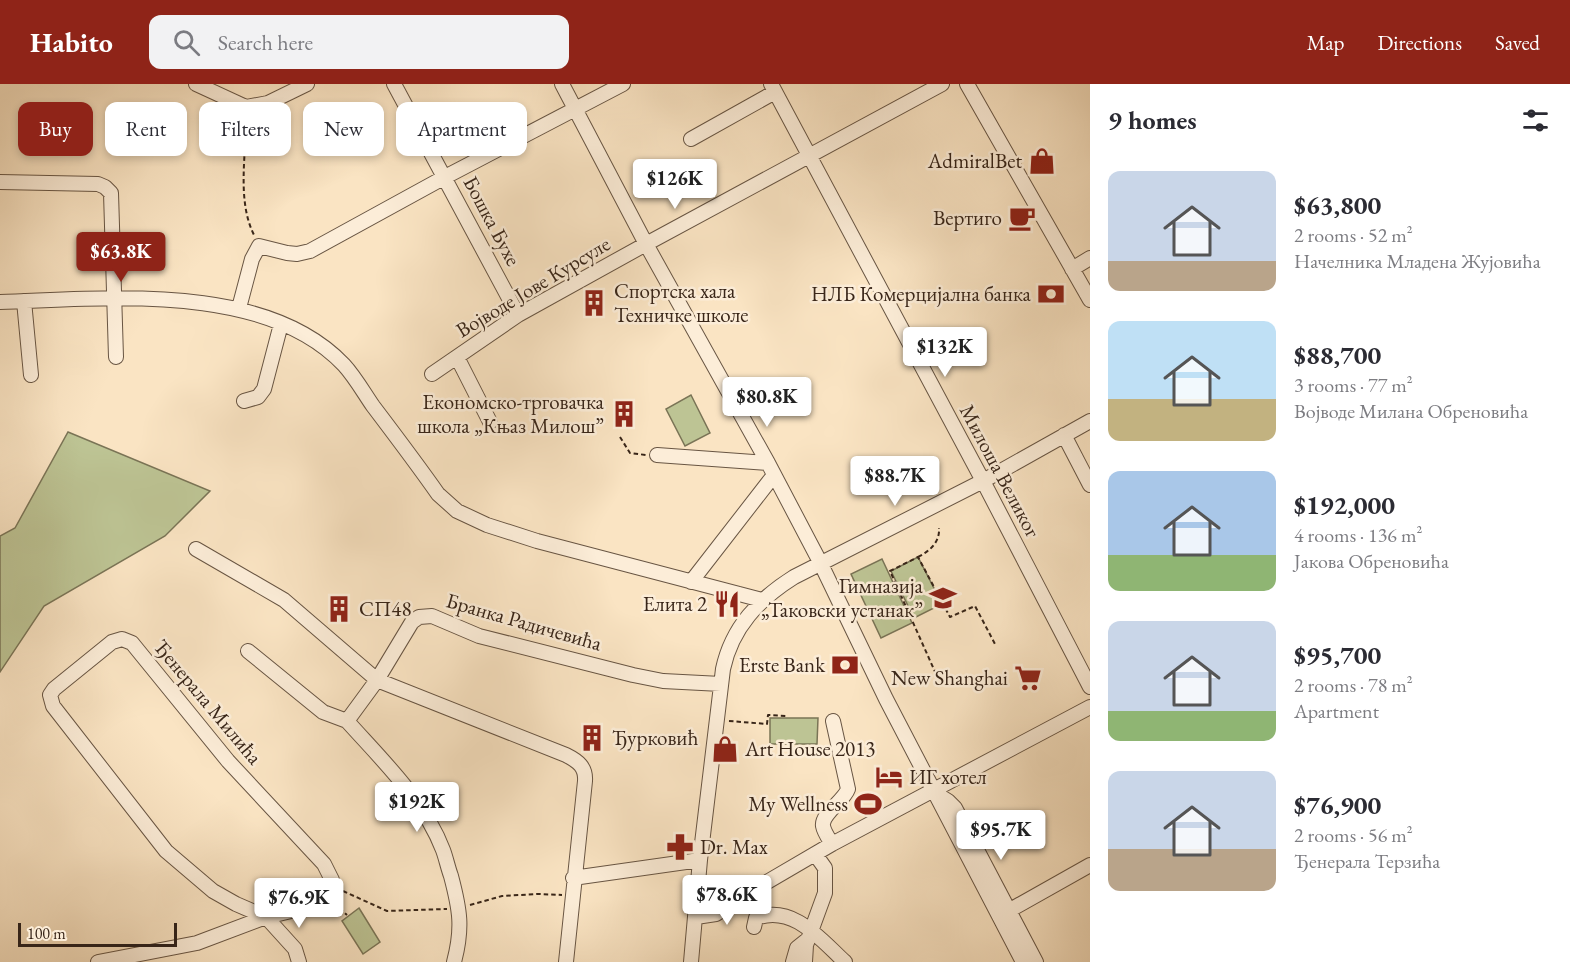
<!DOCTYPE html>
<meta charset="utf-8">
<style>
:root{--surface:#fff;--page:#f2f2f3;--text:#2b2b33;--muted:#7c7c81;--accent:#8f2418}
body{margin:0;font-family:"EB Garamond",serif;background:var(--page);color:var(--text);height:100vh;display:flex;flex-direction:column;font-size:22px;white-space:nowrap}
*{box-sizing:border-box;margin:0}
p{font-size:20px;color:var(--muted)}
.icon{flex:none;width:33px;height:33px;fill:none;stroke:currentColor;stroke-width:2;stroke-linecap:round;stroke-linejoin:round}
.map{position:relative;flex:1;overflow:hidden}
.panel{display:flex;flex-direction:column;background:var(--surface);width:480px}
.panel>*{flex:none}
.top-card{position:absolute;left:18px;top:18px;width:570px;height:54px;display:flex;gap:12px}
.scale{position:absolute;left:18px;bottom:15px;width:159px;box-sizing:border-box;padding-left:6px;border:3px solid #382518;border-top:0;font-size:16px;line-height:21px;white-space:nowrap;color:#382518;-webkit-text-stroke:4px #fcedd8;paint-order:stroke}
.price{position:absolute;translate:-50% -51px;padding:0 14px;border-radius:6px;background:#fff;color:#222;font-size:20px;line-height:39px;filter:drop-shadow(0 2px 3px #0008)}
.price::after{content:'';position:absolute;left:50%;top:36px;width:18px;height:14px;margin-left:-9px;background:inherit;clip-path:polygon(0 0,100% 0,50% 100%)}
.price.selected{background:var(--accent);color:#fff}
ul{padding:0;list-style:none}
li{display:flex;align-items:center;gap:18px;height:150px;padding:0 18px}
li span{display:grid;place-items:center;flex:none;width:168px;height:120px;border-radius:12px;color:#555}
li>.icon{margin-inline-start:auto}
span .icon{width:72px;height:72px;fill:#fffc;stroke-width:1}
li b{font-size:26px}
h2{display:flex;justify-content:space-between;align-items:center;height:72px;padding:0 18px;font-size:26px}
.tag{padding:0 21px;border-radius:12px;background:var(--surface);box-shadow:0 3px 9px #0003;font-size:21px;line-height:54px}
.tag.selected{background:var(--accent);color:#fff}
header{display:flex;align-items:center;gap:36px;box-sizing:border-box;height:84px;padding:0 30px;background:var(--accent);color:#fff}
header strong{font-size:28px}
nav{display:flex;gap:33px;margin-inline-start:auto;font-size:21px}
.search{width:420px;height:54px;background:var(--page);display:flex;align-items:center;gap:15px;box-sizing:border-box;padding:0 21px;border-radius:12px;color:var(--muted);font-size:22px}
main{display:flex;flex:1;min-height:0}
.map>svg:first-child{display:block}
.green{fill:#bdc494;stroke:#7a7456;stroke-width:1.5}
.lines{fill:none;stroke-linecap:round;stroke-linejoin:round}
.minor-casing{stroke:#685543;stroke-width:16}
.path{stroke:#382518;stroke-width:2;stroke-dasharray:4.5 3;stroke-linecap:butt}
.minor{stroke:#fcedd8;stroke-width:14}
.labels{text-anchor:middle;stroke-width:5;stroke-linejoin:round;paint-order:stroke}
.poi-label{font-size:21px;fill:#382518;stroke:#fcedd8;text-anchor:end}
.street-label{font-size:21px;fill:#382518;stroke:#fcedd8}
</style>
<header>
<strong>Habito</strong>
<div class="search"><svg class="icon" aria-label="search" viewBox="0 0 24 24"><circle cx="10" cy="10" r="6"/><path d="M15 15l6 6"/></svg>Search here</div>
<nav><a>Map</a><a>Directions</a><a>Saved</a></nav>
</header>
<main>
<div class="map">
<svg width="1090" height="878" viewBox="0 0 1090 878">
<rect width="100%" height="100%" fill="#fae4c3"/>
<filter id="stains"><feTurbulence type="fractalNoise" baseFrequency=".00333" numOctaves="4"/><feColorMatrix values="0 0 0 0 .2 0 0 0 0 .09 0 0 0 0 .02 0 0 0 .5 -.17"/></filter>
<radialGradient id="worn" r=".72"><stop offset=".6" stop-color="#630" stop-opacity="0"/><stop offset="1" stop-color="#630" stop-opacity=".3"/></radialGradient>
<path class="green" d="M691 311 710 349 685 362 666 325Z
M68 348 210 407 165 452 44 522 0 588V452L15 444Z
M918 473 942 520 914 534 891 487Z
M882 475 912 539 881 554 851 490Z
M770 634H818L817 660H770Z
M359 824 380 858 363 870 342 837Z"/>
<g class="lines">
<defs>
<path id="minor" d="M196 0 246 23 268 19 307 0
M394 0 518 231
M562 0 646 160 768 379 820 478 886 615 1023 878
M771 0 983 397 1090 603
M967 0 1090 216
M691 55 775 8
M0 98 98 100 105 103 111 109 116 273
M1072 185 1090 174
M24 217 31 291
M0 218C105 215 265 197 344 281 355 293 364 309 373 322 395 351 417 380 438 410L457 427 487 441 537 457 762 516
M239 224 252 175 259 162 287 169 297 170 310 167 445 93 623 0
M457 273 490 338
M432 290 518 231 646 160 942 0
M244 317 258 313 264 305 281 240
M1064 351 1090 401
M657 371 768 379
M196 465 284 516 377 596 566 671C578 677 586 683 585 697L566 878
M691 498 774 391
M248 567 323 628 347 637 377 596 412 538 419 533 432 532 479 552 633 591 663 597 721 600
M347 637C382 676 424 716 443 766 446 774 448 784 451 792 460 826 463 844 454 878
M935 709 948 717 955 724 1036 878
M832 760C829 755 824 748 823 742 821 730 844 717 848 705L833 637
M573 794 700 776
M697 816 712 817 738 813
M1003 830 1090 781
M696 833 716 830 743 812 832 760 1090 623
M754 843 756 834C793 820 820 855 845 878
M98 878 197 859 266 833 291 827 325 811 332 803V796L324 780 228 677 132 559 122 555 112 558 54 605 50 611 53 622 166 767 213 807 236 820 266 833 295 865 299 878
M691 878 700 776 723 585C732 543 759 515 794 493L983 397 1090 337
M793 878 797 864 807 856
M805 878 806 861 825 809V784L815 770"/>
</defs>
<use href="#minor" class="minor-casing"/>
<path class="path" d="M246 35C246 72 237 117 254 151
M620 353 630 369 646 371
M918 473C930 467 940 458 939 444
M936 590 890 487 918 473 950 533 975 522 995 560
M729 637 767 640 768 631 787 632
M343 807 387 827 447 825
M334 819 347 831
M470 821 502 812 538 810 562 811"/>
<use href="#minor" class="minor"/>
</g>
<defs>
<symbol id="shop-bare" viewBox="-9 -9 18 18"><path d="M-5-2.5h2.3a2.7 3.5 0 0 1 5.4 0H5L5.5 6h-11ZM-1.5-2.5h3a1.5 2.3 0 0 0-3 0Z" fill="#8f2418" stroke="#fcedd8" stroke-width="2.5" paint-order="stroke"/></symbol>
<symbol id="cafe-bare" viewBox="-9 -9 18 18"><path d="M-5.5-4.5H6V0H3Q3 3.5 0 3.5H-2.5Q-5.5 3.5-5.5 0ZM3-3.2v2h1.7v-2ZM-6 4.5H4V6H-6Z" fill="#8f2418" stroke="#fcedd8" stroke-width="2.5" paint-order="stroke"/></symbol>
<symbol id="bank-bare" viewBox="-9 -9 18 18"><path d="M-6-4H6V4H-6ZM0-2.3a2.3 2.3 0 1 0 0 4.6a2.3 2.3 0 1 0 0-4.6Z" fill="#8f2418" stroke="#fcedd8" stroke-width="2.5" paint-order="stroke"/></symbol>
<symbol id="building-bare" viewBox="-9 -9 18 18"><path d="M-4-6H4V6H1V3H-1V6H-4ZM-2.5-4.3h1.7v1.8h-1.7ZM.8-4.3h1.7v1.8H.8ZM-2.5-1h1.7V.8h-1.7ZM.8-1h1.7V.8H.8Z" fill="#8f2418" stroke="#fcedd8" stroke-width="2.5" paint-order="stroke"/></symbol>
<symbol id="school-bare" viewBox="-9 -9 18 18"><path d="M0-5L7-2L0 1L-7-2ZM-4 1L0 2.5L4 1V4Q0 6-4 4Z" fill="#8f2418" stroke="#fcedd8" stroke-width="2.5" paint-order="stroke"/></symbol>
<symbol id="restaurant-bare" viewBox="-9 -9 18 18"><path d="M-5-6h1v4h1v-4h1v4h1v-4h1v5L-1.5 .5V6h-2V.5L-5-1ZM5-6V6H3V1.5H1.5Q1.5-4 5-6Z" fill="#8f2418" stroke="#fcedd8" stroke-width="2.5" paint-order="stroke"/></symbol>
<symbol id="supermarket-bare" viewBox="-9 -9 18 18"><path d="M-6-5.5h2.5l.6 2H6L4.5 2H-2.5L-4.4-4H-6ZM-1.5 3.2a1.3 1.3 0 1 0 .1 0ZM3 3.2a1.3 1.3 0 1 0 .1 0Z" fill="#8f2418" stroke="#fcedd8" stroke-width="2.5" paint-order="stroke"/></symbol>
<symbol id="hotel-bare" viewBox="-9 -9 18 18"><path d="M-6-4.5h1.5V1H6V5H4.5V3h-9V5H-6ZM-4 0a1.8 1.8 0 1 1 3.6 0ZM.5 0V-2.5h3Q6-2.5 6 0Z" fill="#8f2418" stroke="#fcedd8" stroke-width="2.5" paint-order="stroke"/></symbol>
<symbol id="stadium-bare" viewBox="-9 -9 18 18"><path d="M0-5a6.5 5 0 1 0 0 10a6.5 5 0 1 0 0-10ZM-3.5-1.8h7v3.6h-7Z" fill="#8f2418" stroke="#fcedd8" stroke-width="2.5" paint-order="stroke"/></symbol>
<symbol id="pharmacy-bare" viewBox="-9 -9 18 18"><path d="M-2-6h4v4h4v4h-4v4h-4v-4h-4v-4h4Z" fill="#8f2418" stroke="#fcedd8" stroke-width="2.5" paint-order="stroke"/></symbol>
</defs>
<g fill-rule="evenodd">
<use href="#shop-bare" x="1023" y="58" width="38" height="38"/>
<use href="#cafe-bare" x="1003" y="115" width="38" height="38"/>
<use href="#bank-bare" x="1032" y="191" width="38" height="38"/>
<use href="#building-bare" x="575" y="200" width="38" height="38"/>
<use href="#building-bare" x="605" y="311" width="38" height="38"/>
<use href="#school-bare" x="924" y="495" width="38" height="38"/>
<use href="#restaurant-bare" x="708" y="501" width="38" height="38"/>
<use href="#building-bare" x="320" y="506" width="38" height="38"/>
<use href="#bank-bare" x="826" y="562" width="38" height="38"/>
<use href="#supermarket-bare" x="1009" y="575" width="38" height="38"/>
<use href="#building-bare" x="573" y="635" width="38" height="38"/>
<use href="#shop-bare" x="706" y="646" width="38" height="38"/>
<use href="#hotel-bare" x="870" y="674" width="38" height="38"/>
<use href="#stadium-bare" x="849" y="701" width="38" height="38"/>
<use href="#pharmacy-bare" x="661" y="744" width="38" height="38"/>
</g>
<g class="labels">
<g class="poi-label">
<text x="1022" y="84">AdmiralBet</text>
<text x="1002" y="141">Вертиго</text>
<text x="614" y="214" text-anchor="start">Спортска хала<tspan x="614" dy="24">Техничке школе</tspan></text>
<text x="1031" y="217">НЛБ Комерцијална банка</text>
<text x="604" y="325">Економско-трговачка<tspan x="604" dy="24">школа „Књаз Милош”</tspan></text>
<text x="923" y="509">Гимназија<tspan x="923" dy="24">„Таковски устанак”</tspan></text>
<text x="707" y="527">Елита 2</text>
<text x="359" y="532" text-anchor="start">СП48</text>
<text x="825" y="588">Erste Bank</text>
<text x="1008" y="601">New Shanghai</text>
<text x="612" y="661" text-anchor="start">Ђурковић</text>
<text x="745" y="672" text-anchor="start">Art House 2013</text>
<text x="909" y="700" text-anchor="start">ИГ хотел</text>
<text x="848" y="727">My Wellness</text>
<text x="700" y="770" text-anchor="start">Dr. Max</text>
</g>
<g class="street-label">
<text transform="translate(492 137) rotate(62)" y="7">Бошка Бухе</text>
<text transform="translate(533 203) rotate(-31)" y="7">Војводе Јове Курсуле</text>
<text transform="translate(1000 387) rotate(62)" y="7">Милоша Великог</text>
<text transform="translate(524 538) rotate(16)" y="7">Бранка Радичевића</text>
<text transform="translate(208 618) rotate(50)" y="7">Ђенерала Милића</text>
</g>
</g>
<rect width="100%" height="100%" filter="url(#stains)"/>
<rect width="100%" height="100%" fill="url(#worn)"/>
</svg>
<div class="scale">100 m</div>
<b class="price" style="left:675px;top:126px">$126K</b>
<b class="price selected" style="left:121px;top:199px">$63.8K</b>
<b class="price" style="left:945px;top:294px">$132K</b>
<b class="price" style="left:767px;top:344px">$80.8K</b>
<b class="price" style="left:895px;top:423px">$88.7K</b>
<b class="price" style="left:417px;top:749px">$192K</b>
<b class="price" style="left:1001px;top:777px">$95.7K</b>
<b class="price" style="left:727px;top:842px">$78.6K</b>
<b class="price" style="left:299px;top:845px">$76.9K</b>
<div class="top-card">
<a class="tag selected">Buy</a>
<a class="tag">Rent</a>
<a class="tag">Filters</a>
<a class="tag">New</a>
<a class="tag">Apartment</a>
</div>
</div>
<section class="panel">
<h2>9 homes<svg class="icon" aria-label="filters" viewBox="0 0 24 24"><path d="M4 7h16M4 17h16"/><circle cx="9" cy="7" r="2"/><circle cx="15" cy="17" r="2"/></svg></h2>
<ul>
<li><span style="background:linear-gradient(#c9d6e8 75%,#b9a48a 0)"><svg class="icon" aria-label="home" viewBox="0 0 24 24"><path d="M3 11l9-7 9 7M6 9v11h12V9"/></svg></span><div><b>$63,800</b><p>2 rooms · 52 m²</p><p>Начелника Младена Жујовића</p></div></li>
<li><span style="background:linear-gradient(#bfe0f5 65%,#c2b280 0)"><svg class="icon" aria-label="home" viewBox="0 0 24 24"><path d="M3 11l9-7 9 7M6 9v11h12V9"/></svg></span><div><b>$88,700</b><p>3 rooms · 77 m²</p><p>Војводе Милана Обреновића</p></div></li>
<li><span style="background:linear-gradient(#a9c7e8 70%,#8fb573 0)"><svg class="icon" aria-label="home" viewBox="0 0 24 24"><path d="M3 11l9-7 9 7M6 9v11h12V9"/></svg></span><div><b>$192,000</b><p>4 rooms · 136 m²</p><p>Јакова Обреновића</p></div></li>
<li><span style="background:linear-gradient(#c9d6e8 75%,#8fb573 0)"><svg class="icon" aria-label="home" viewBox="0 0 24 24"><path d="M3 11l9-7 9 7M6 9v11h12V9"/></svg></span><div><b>$95,700</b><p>2 rooms · 78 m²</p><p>Apartment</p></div></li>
<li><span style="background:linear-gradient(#c9d6e8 65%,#b9a48a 0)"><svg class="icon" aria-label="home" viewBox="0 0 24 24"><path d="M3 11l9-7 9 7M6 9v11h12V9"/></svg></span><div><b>$76,900</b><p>2 rooms · 56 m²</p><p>Ђенерала Терзића</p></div></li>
</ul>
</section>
</main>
